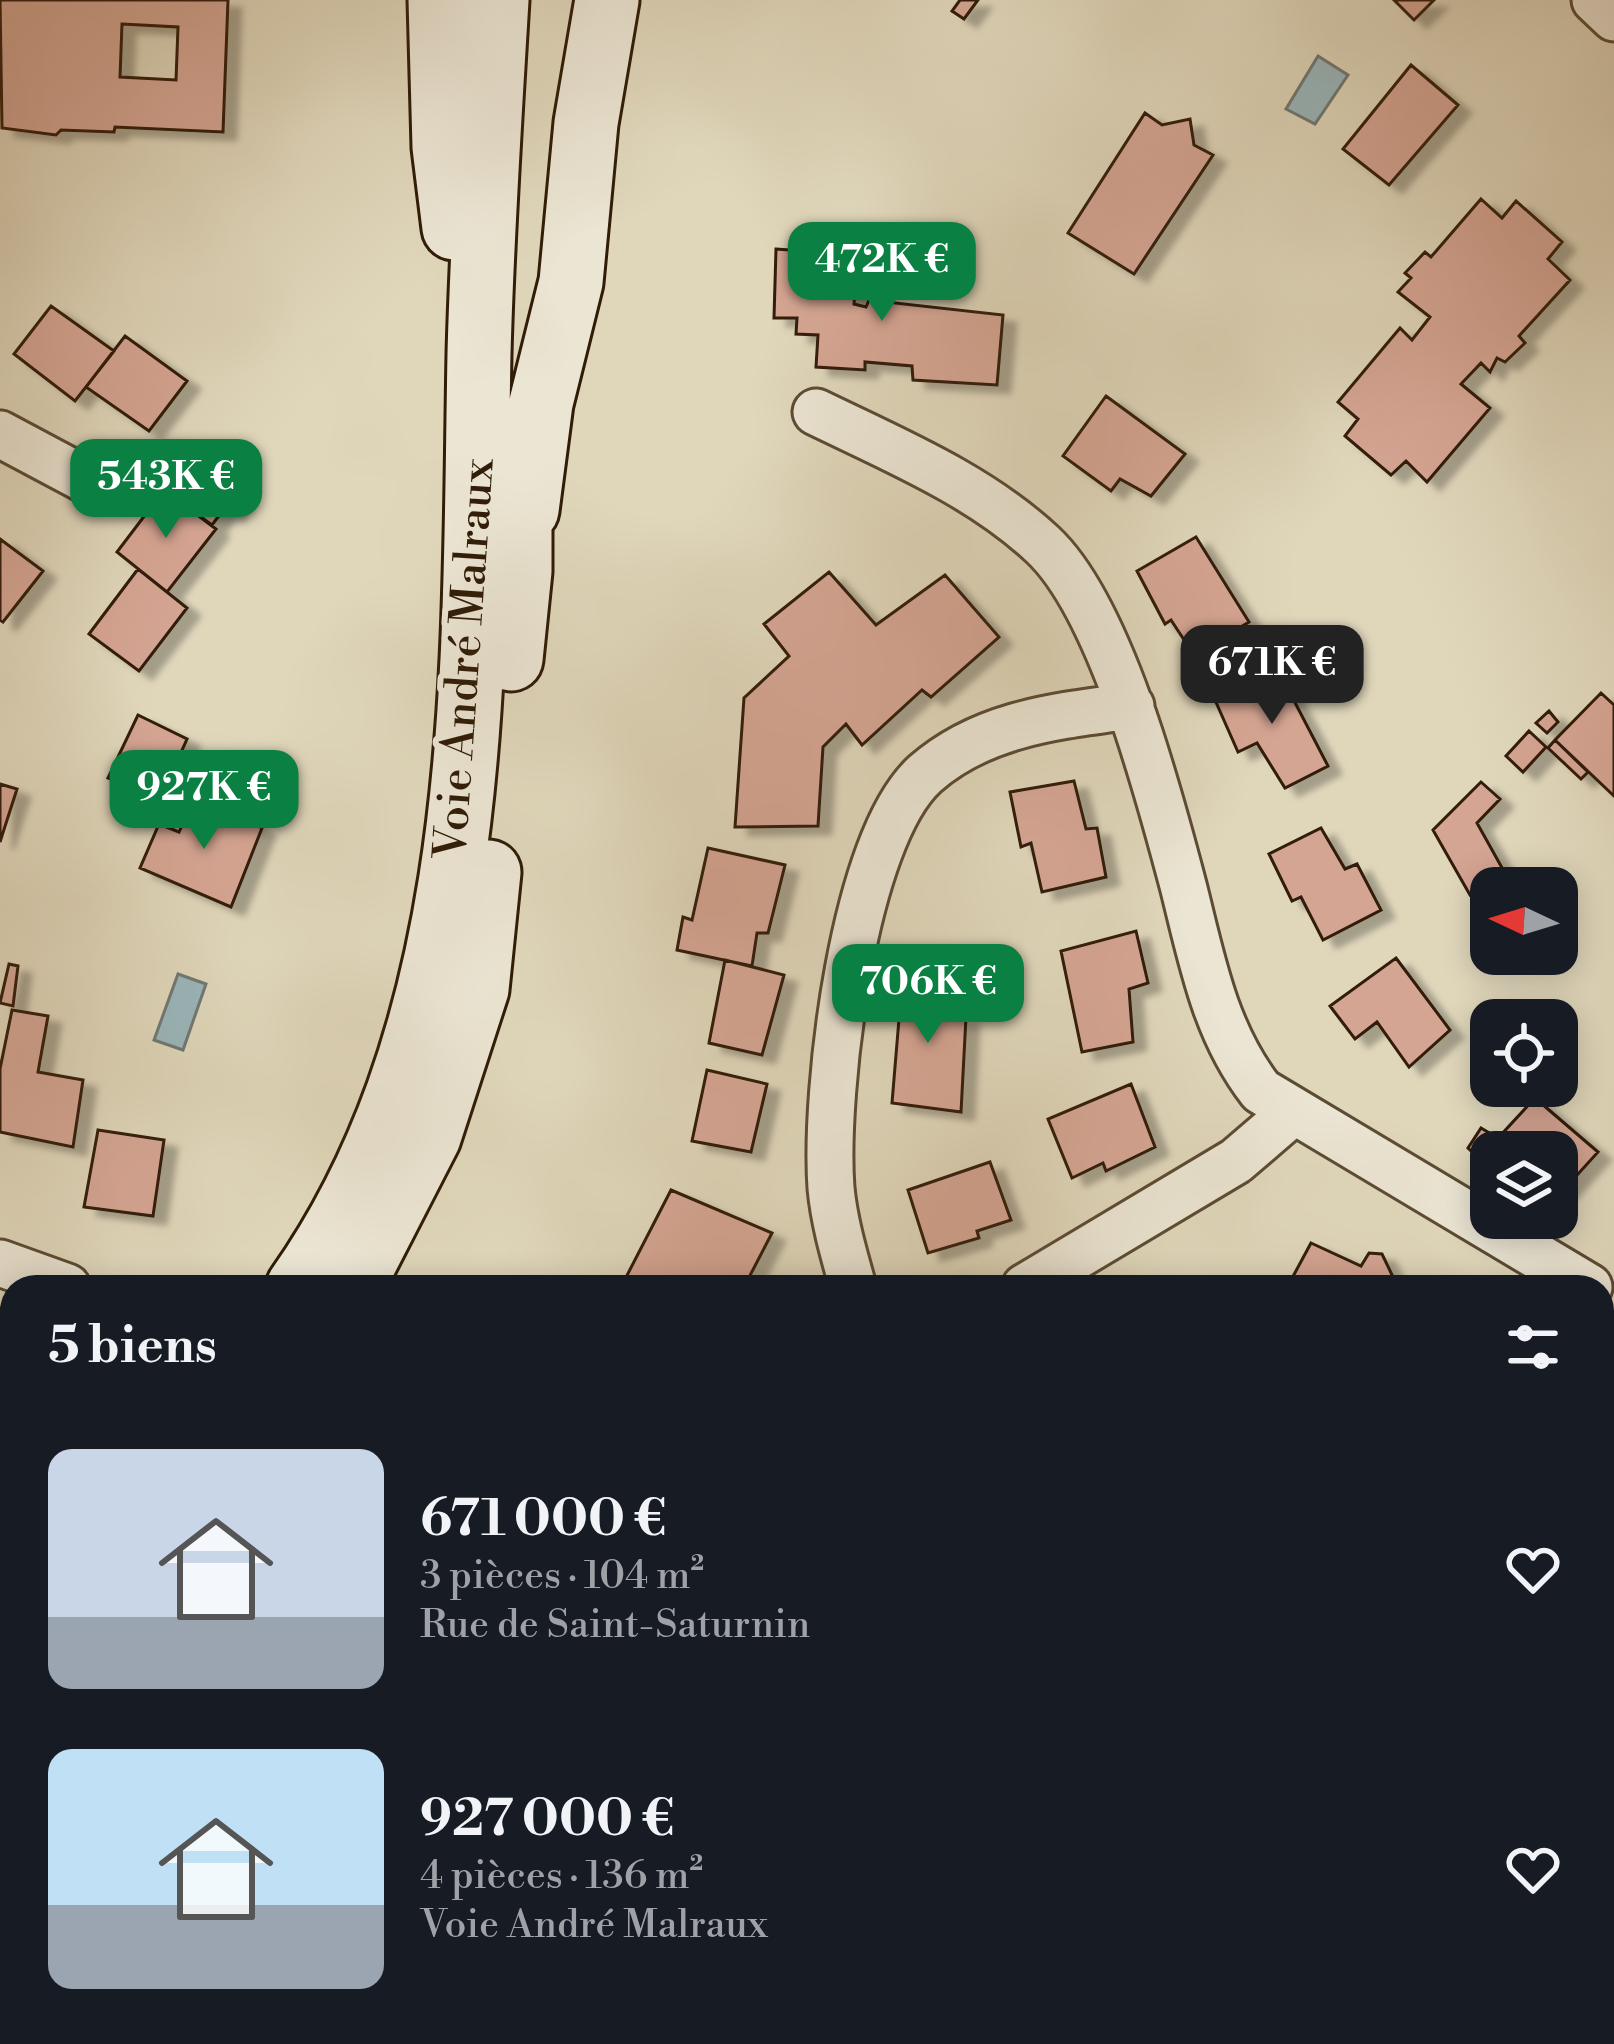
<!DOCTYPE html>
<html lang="fr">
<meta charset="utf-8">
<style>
:root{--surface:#171b24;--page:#242831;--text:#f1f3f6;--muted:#9ea1a6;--accent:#0b8043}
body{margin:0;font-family:"Libre Bodoni",serif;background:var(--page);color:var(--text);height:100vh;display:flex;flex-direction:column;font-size:45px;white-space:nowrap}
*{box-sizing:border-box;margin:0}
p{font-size:39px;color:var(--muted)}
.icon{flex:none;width:66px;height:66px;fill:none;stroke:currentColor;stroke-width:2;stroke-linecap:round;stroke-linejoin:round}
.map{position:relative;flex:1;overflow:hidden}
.side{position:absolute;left:0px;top:1275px;width:1614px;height:771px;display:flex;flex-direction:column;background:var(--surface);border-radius:36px 36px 0 0;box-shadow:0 6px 30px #0003}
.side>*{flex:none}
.needle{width:78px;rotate:274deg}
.buttons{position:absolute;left:1470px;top:867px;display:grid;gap:24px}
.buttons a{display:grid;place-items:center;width:108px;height:108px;border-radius:24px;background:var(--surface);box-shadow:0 6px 30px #0003;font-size:60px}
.price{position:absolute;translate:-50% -102px;padding:0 27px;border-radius:24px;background:var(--accent);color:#fff;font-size:39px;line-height:78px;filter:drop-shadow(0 3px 6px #0008)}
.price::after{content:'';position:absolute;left:50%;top:72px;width:36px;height:27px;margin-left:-18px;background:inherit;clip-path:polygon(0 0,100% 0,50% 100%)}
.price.current{background:#222;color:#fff}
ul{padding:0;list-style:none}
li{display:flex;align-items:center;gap:36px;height:300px;padding:0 48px}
li span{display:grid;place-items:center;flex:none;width:336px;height:240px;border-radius:24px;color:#555}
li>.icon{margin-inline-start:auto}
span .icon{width:144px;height:144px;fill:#fffc;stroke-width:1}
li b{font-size:51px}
h2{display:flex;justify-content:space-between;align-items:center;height:144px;padding:0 48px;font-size:51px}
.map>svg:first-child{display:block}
.green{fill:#b5be8e;stroke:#726d4a;stroke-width:3}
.water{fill:#9ab6bc;stroke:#707874;stroke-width:3}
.building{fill:#d5a593;stroke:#301c07;stroke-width:3;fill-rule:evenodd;filter:url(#shadow)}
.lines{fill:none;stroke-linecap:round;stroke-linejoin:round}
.service-casing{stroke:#5c4b34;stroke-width:27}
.minor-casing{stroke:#5c4b34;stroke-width:51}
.secondary-casing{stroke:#301c07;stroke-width:69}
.service{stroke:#ebe5d3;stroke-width:21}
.minor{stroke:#ebe5d3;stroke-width:45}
.secondary{stroke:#ebe5d3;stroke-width:63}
.labels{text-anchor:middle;stroke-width:12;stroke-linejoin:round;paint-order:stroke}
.street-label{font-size:45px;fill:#301c07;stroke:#ebe5d3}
</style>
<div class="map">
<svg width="1614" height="2044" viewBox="0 0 1614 2044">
<defs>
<filter id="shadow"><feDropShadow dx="13" dy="8" stdDeviation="3" flood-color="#0004"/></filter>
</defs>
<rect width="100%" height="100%" fill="#e0d7bb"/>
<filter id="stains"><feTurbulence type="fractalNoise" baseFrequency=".00167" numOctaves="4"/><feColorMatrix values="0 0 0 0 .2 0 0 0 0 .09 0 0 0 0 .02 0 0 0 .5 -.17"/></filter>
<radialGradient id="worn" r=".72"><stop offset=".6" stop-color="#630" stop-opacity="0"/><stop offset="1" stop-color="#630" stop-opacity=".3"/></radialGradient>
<path class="green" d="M1602 1836 1614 1841V2044H1277L1281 2034H1602Z"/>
<path class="water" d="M1318 56 1348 75 1315 124 1286 109Z
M178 974 206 984 183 1050 154 1040Z"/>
<path class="building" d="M0 0H228L223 132 115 127 114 132 61 130 56 135 2 128ZM122 24 178 27 176 80 120 77Z
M960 0H978L964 19 952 11Z
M1394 0H1434L1414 20Z
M1411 65 1458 105 1389 185 1343 149Z
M1145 113 1162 125 1190 119 1194 145 1213 155 1134 274 1068 233Z
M1481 199 1502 218 1516 201 1562 242 1548 259 1570 280 1519 336 1525 343 1505 362 1497 358 1490 372 1481 363 1461 384 1490 408 1427 482 1406 461 1391 475 1345 436 1358 419 1338 402 1400 328 1412 340 1430 317 1398 292 1411 278 1405 273 1425 252 1431 257Z
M776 249 858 255 854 304 866 307 869 300 1003 315 997 385 913 380 912 366 865 362V370L816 367 818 335 796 334 797 318H774Z
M51 306 114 351 75 401 14 354Z
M125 336 187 381 149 431 86 387Z
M1106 396 1185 454 1151 496 1120 479 1111 491 1063 456Z
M192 485 224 509 212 525 180 502Z
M230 488 242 496 230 513 217 504Z
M164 490 216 529 167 592 117 552Z
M1196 537 1249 622 1194 655 1171 620 1165 624 1137 571Z
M0 539 43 571 3 622 0 620Z
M138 569 187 608 139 671 89 634Z
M829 572 876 625 945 575 999 637 931 697 922 690 862 745 846 724 823 747 818 826 735 827 744 698 789 656 764 624Z
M1277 668 1328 766 1285 788 1257 743 1238 752 1215 700Z
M1601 693 1614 705V796L1555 740Z
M1549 711 1558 722 1547 733 1536 723Z
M138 715 187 739 160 800 108 778Z
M1529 731 1546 747 1523 772 1506 756Z
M1555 740 1588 772 1581 779 1548 748Z
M1074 781 1086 829 1097 828 1106 877 1042 892 1031 843 1021 847 1010 792Z
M1481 782 1500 799 1477 823 1506 875 1470 895 1433 830Z
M0 784 17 789 0 842Z
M195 797 262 828 231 907 140 868 159 824 179 832Z
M1321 828 1345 869 1357 864 1381 910 1323 940 1301 897 1292 901 1269 854Z
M708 848 785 865 768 933H757L752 966 677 950 683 917 692 920Z
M1136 931 1148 983 1129 989 1133 1042 1082 1052 1061 951Z
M1396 958 1450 1030 1409 1067 1377 1022 1355 1039 1330 1006Z
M725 960 784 975 762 1055 709 1043Z
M9 964 18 966 13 1006 0 1003Z
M903 971H948L939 1016 966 1017 961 1112 892 1103Z
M12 1010 48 1016 38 1072 83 1080 73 1147 0 1132V1069Z
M707 1070 767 1084 751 1152 692 1141Z
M1131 1084 1155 1147 1106 1171 1103 1163 1072 1178 1048 1119Z
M1535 1098 1598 1152 1560 1194 1557 1152H1491V1170L1468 1148 1481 1128 1498 1138Z
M98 1130 164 1140 153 1216 84 1207Z
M990 1162 1011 1220 977 1231 979 1238 928 1253 908 1190Z
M671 1190 772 1233 744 1287H621Z
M1311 1243 1361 1266 1369 1253 1382 1254 1394 1279 1390 1287H1296L1290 1282Z
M0 1308 12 1310 10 1368 0 1366Z
M1614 1435V1481L1602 1476Z
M1602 1533 1614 1538V1602L1602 1631Z
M1602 1661 1614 1666V1691L1605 1713Z
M1602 1778 1614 1784V1841L1602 1836Z
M0 2000 12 2002V2034H35L33 2044H0Z
M117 2034H218L223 2044H116Z
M682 2034H761L760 2044H681Z
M1375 2034H1462L1455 2044H1382Z
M1471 2034H1520L1518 2044H1474Z"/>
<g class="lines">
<defs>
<path id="service" d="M360 2034 371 2044
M662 2034 666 2044"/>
<path id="minor" d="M1595 0 1614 18
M816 412C894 450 979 485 1043 545 1111 609 1160 798 1184 889 1202 961 1215 1032 1261 1091L1589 1287
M0 434 90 482
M0 1263 67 1287
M853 1287C844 1255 834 1221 831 1188 824 1092 853 839 925 774 983 723 1058 716 1131 706
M1025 1287 1236 1161 1293 1112"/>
<path id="secondary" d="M440 0 444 147 454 228
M527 510 541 403 571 282 586 123 607 0
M511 659 520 571V465
M298 1287C486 1020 473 666 479 354 482 236 490 118 497 0
M352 1287 429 1137 477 989 489 872
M0 1594 12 1585
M0 1649 12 1641"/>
</defs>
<use href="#service" class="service-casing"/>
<use href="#minor" class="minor-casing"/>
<use href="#secondary" class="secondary-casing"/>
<use href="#service" class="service"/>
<use href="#minor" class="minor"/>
<use href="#secondary" class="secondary"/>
</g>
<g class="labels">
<g class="street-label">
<text transform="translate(463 659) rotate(-86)" y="16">Voie André Malraux</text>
</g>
</g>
<rect width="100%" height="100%" filter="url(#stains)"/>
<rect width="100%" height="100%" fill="url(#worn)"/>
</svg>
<div class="buttons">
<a><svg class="needle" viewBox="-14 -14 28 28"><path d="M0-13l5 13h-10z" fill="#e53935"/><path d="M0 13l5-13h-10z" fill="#9ea1a6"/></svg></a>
<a><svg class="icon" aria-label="locate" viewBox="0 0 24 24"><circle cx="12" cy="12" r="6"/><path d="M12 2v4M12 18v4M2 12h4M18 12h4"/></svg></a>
<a><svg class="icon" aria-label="layers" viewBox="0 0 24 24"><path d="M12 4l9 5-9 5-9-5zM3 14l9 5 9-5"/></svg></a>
</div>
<b class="price" style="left:882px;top:324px">472K €</b>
<b class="price" style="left:166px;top:541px">543K €</b>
<b class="price current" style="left:1272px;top:727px">671K €</b>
<b class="price" style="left:204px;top:852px">927K €</b>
<b class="price" style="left:928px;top:1046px">706K €</b>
<section class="side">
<h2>5 biens<svg class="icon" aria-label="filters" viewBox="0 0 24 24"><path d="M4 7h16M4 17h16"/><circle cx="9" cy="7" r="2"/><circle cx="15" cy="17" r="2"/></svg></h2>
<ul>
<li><span style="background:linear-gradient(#c9d6e8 70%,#9aa5b1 0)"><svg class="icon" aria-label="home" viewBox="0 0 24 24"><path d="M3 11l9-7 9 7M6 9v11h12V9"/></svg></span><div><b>671 000 €</b><p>3 pièces · 104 m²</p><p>Rue de Saint-Saturnin</p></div><svg class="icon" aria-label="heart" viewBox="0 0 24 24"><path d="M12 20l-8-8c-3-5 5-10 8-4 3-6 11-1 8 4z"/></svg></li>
<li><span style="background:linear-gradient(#bfe0f5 65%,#9aa5b1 0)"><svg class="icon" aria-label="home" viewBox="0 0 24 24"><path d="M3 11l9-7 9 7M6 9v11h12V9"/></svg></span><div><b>927 000 €</b><p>4 pièces · 136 m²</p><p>Voie André Malraux</p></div><svg class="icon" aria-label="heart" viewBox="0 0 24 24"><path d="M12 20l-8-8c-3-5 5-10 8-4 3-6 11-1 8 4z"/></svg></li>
</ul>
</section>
</div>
